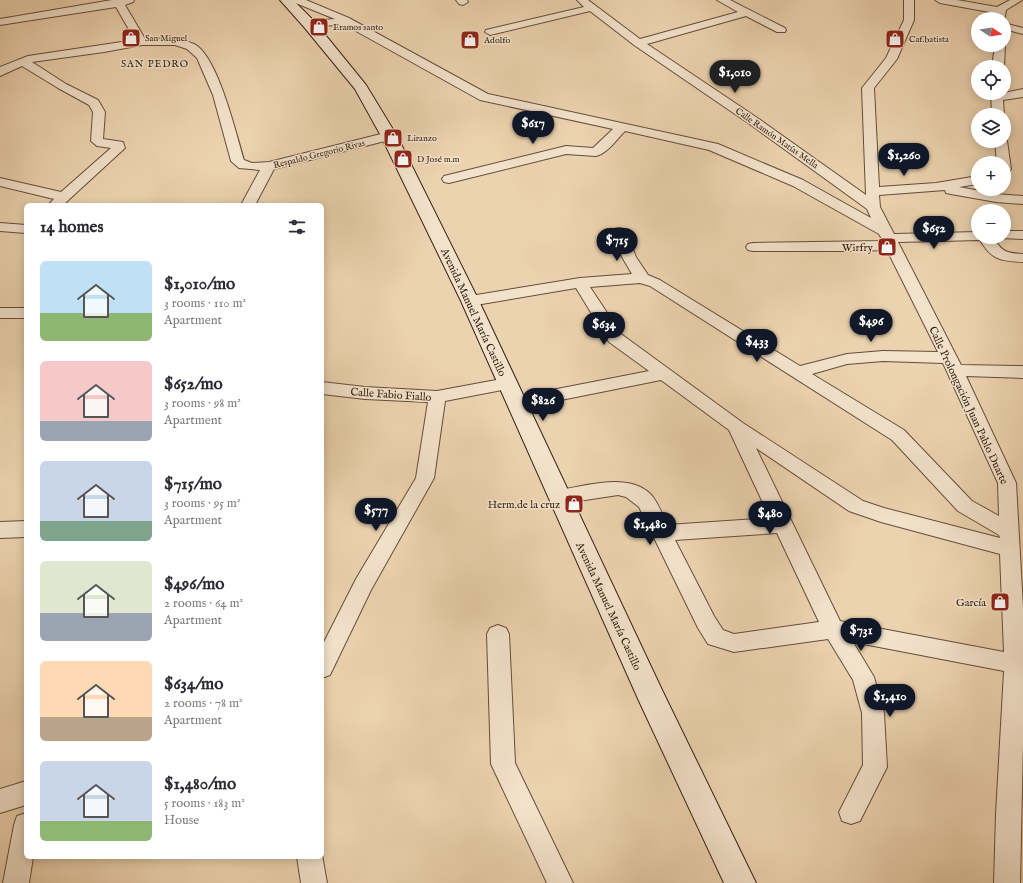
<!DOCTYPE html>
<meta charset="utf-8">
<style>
:root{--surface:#fff;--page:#f2f2f3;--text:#2b2b33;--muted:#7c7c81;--accent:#111827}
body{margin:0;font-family:"IM FELL English",serif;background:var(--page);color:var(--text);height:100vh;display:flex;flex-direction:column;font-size:15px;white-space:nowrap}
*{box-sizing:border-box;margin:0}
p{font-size:13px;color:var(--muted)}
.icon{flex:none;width:22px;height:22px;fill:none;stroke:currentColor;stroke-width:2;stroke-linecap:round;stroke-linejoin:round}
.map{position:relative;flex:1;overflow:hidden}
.details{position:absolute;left:24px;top:203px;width:300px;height:656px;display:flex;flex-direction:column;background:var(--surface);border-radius:6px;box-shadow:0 2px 10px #0003}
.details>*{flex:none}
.needle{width:26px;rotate:102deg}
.tools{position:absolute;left:971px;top:12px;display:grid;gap:8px}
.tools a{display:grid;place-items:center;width:40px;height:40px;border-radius:50%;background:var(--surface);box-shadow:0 2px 10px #0003;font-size:20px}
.price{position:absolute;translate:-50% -34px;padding:0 9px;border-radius:14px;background:var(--accent);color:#fff;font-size:13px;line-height:26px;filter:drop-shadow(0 1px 2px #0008)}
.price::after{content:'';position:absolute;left:50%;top:24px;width:12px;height:9px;margin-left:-6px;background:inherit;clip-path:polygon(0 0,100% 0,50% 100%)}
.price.selected{background:#222;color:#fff}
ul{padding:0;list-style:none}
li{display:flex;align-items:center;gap:12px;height:100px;padding:0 16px}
li span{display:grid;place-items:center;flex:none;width:112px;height:80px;border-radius:6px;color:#555}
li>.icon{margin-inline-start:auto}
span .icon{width:48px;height:48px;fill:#fffc;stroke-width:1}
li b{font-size:17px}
h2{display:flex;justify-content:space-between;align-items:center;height:48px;padding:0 16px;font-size:17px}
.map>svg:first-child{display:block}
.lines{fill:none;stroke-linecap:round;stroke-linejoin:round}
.street-casing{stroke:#644e3a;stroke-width:2}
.secondary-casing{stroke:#362113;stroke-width:2}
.street{fill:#f3e2cb;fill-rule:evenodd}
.secondary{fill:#f3e2cb;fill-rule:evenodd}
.labels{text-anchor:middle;stroke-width:3;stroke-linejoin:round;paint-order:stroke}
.far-poi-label{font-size:9px;fill:#362113;stroke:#f3e2cb;text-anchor:start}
.far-street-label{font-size:9px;fill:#362113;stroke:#f3e2cb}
.far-neighbourhood-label{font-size:10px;letter-spacing:1px;fill:#362113;stroke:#f3e2cb}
.poi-label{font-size:11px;fill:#362113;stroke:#f3e2cb;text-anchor:end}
.street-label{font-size:11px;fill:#362113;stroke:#f3e2cb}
</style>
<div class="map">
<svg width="1023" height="883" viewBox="0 0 1023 883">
<rect width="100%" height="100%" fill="#ecd3af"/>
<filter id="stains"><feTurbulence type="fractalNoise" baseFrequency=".005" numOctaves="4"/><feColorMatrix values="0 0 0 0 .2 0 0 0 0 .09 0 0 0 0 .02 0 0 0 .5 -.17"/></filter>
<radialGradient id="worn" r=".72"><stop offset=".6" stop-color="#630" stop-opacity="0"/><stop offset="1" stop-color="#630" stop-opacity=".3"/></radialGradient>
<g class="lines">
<defs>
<path id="street" d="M112 0H134L133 2 125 5 145 39C162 39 178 37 194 44 218 56 236 134 244 160L252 163 269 162 389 132 393 133 395 136 393 139 274 169 255 205H241L260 170 239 168 231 161 213 95 197 58 187 49 175 45H142L104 52 32 62 66 84 98 100 105 112 103 139 123 142 125 148 63 205H48L54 199 0 186V178L61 192 111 148 97 146 91 141 93 112 89 105 58 88 22 66 0 76V67L28 56 135 40 116 7 0 25V19Z
M292 0H306L349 18 488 94 718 144 803 180 871 218 867 209 751 125 634 45 590 11 490 35 485 32 486 30 584 7 577 0H588L640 39 738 12 717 0H730L785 28 786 30 785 32H777L746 16 647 44 759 119 866 195 862 88 886 58 904 20V0H914V20L897 59 874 88 879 187 936 183 978 176V184L959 187 996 194 1023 196V204L996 202 951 194 946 193 945 190 879 195 880 207 894 234 978 232V237H993C1002 252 1006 253 1023 254V262C1000 261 992 260 980 240L898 242 961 365 1023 366V378L966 376 1016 483 1023 608V743L1020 883H994L996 814 1004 671 853 642 874 677 884 713 887 767 860 821 851 824 842 821 839 812 863 765 862 713 853 680 828 639 734 652 708 644 698 628 639 507 626 497 618 495 559 504 552 502 550 497 552 492 559 490C587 486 632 471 653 497 659 505 663 516 667 525L770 518 729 430 661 380 516 409 510 407 507 403 510 399 516 397 649 371 609 342 576 288 470 306 465 304 462 301 465 298 470 296 580 278 632 274 622 257 612 232 614 229 619 228 624 229 626 232 636 257 648 275 660 280 800 366 847 354 883 351 938 352 887 250 852 251H753L748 250 746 247 748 244 753 243 883 241 879 234 793 186 709 150 625 131C616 140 608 153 596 156L566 154 449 183 444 182 442 179 444 176 566 146 593 148 613 129 480 100 345 25 305 26 304 24 305 22 309 21 335 19 293 2ZM640 283 650 286 892 440 958 511 999 535 1000 538 884 508 863 501 743 423 621 334 590 287ZM883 361 943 363 998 483 999 516 972 501 904 430 812 374 847 364ZM756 448 849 511 881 522 1000 554 1004 652 840 621ZM777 533 819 622 734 634 723 630 714 616 675 540Z
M456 0H467L468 2 463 5 459 4Z
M935 0H957L997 7 1010 0H1022L1006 10 1004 21V19H995V13L940 3Z
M1004 23 1023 28V34L1004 29Z
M1004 43 1005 45 1004 67H992L995 45H1004Z
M1023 89V97L1003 100 1004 115H992L991 93H1004Z
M1004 138 1007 141 1011 169 1009 172 1004 173V163H997L995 141H1004Z
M0 223 26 225V233L0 231Z
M1004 231H1023V239L999 238 998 237H1004Z
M0 308H26V318H0Z
M507 378 513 380 515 384 513 388 445 401 434 478 371 590 330 675 322 678V646L356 579 416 478 428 402 365 399 322 394V382L365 387 437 391Z
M26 521V537L0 538V522Z
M498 625 506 628 509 634 515 763 573 883H547L491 764 487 634 490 628Z
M26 781V805L0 813V789Z
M26 813V857H33L29 883H3L14 825 17 816Z
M322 855 327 883H301L297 857H322Z"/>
<path id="secondary" d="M280 0H293L314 21 366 85 397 136 479 301 663 692 756 883H724L639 701 461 301 381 136 355 89 304 27Z"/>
</defs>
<use href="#street" class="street-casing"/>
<use href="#secondary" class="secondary-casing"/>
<use href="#street" class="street"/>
<use href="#secondary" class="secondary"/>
</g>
<defs>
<symbol id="shop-square" viewBox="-11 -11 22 22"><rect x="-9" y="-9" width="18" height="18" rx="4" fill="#8f2418" stroke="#f3e2cb"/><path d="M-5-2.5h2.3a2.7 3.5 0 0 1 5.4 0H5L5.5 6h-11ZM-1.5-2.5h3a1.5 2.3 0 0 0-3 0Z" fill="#fff"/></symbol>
</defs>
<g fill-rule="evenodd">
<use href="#shop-square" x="308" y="16" width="22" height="22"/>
<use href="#shop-square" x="120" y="27" width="22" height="22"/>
<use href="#shop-square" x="884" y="28" width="22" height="22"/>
<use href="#shop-square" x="459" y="29" width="22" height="22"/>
<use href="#shop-square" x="382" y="127" width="22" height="22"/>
<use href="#shop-square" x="392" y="148" width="22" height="22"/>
<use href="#shop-square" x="876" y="236" width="22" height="22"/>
<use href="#shop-square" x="563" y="493" width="22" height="22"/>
<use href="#shop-square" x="989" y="591" width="22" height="22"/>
</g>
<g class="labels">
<g class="far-poi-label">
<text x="333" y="30">Eramos santo</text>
<text x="145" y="41">San Miguel</text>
<text x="909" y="42">Caf.batista</text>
<text x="484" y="43">Adolfo</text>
<text x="407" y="141">Liranzo</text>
<text x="417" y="162">D José m.m</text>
</g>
<g class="far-street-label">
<text transform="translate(777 138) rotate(35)" y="3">Calle Ramón Matías Mella</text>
<text transform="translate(319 154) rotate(-14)" y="3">Respaldo Gregorio Rivas</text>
</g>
<g class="far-neighbourhood-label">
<text x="155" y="67">SAN PEDRO</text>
</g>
<g class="poi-label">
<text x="873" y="251">Wirfry</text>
<text x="560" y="508">Herm.de la cruz</text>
<text x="986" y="606">García</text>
</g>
<g class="street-label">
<text transform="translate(474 312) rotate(65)" y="4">Avenida Manuel María Castillo</text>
<text transform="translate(391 394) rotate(4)" y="4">Calle Fabio Fiallo</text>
<text transform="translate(969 405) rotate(65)" y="4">Calle Prolongación Juan Pablo Duarte</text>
<text transform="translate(609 606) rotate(65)" y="4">Avenida Manuel María Castillo</text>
</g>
</g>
<rect width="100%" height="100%" filter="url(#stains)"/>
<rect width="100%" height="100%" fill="url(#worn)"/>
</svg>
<div class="tools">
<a><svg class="needle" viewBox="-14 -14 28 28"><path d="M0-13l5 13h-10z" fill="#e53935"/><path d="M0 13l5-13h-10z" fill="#7c7c81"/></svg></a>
<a><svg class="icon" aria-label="locate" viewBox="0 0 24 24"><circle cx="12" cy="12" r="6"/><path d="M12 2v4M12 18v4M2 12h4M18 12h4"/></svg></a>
<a><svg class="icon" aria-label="layers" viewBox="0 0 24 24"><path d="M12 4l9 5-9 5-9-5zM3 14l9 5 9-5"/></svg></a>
<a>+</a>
<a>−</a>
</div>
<b class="price selected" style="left:735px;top:94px">$1,010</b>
<b class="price" style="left:533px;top:145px">$617</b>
<b class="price" style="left:904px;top:177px">$1,260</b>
<b class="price" style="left:934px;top:250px">$652</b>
<b class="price" style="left:617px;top:262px">$715</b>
<b class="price" style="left:871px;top:343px">$496</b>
<b class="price" style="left:604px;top:346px">$634</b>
<b class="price" style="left:757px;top:363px">$433</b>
<b class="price" style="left:543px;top:422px">$826</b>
<b class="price" style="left:376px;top:532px">$577</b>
<b class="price" style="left:770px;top:535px">$480</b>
<b class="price" style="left:650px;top:546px">$1,480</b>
<b class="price" style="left:861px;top:652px">$731</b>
<b class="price" style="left:890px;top:718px">$1,410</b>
<section class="details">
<h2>14 homes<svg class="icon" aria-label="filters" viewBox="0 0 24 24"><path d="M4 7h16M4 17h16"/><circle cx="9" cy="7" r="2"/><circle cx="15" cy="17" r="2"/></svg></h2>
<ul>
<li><span style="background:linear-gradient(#bfe0f5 65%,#8fb573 0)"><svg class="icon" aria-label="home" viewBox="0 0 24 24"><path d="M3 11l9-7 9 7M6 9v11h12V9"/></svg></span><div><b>$1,010/mo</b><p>3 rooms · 110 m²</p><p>Apartment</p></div></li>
<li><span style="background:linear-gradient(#f6c9c9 75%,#9aa5b1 0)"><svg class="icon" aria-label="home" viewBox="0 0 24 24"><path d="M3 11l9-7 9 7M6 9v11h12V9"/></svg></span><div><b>$652/mo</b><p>3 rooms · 98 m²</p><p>Apartment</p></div></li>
<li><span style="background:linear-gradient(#c9d6e8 75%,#7fa58c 0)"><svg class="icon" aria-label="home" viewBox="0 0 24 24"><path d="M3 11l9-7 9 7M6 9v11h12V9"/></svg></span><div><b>$715/mo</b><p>3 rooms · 95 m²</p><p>Apartment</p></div></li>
<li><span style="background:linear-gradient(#dfe7d0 65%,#9aa5b1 0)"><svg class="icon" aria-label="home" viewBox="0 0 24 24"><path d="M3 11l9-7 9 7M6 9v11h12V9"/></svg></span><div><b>$496/mo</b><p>2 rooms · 64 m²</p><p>Apartment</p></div></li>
<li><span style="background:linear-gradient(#ffd9b3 70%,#b9a48a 0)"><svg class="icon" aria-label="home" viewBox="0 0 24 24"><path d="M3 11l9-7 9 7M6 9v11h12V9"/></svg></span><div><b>$634/mo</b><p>2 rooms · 78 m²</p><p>Apartment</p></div></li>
<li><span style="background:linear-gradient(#c9d6e8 75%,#8fb573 0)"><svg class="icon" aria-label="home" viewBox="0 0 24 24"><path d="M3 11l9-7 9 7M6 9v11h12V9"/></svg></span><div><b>$1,480/mo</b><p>5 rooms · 183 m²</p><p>House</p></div></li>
</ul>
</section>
</div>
